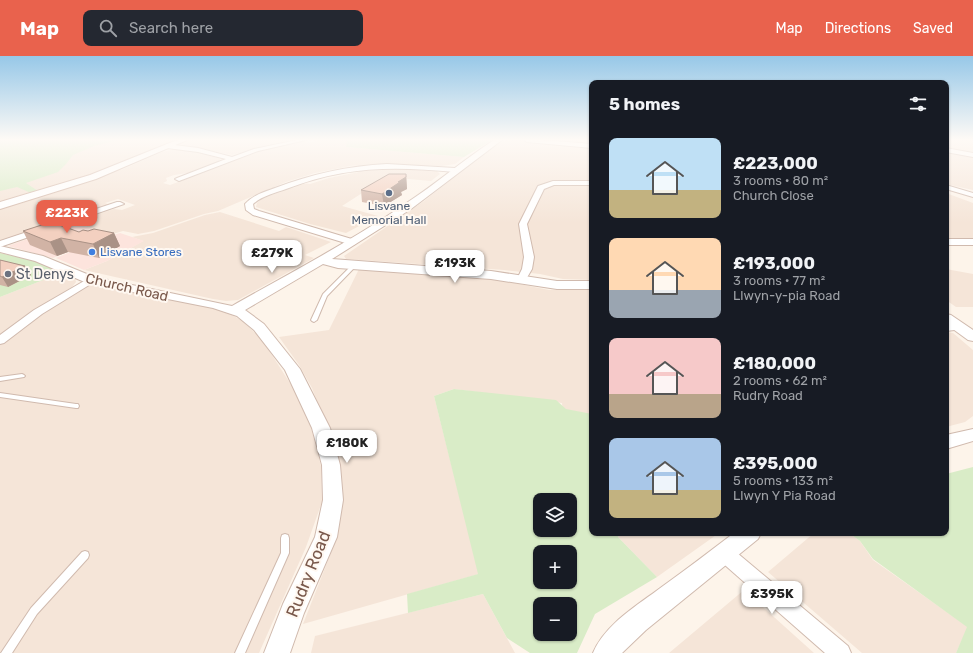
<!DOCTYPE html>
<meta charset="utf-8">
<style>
:root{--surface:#171b24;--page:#242831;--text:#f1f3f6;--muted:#9ea1a6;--accent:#e9624d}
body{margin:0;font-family:Rubik,sans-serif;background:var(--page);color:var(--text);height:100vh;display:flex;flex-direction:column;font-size:15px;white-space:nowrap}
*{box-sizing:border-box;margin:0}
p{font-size:13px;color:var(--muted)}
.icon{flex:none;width:22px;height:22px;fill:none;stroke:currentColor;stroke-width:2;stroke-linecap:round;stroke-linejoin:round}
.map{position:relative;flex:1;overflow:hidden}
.panel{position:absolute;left:589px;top:24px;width:360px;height:456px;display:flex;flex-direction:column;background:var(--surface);border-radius:8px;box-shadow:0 1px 3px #0004}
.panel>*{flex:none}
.tools{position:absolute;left:533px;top:437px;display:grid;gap:8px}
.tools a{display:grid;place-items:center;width:44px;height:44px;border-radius:8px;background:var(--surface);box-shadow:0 1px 3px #0004;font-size:20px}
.price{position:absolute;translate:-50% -34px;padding:0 9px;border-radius:8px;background:#fff;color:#222;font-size:13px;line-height:26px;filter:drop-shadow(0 1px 2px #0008)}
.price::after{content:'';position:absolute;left:50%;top:24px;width:12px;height:9px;margin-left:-6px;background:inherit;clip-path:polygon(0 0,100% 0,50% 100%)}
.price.active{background:var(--accent);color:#fff}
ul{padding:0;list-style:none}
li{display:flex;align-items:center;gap:12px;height:100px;padding:0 20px}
li span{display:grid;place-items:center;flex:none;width:112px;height:80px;border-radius:8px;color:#555}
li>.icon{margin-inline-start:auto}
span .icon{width:48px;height:48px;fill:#fffc;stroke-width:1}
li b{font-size:17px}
h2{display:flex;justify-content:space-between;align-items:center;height:48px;padding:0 20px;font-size:17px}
header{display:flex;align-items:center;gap:24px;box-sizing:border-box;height:56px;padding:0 20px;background:var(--accent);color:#fff}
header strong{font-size:19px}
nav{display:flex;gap:22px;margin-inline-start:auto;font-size:14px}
.search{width:280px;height:36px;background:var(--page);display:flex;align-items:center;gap:10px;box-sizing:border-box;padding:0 14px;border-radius:8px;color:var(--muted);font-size:15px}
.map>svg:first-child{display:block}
.residential{fill:#f5e5d8}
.commercial{fill:#fde4dd}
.green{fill:#d9ecc7;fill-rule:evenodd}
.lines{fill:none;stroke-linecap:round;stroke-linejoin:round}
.service-casing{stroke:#d0baae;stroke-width:2}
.minor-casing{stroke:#d0baae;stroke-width:2}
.tertiary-casing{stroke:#d0baae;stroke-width:2}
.secondary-casing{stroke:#d6bcae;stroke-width:2}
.service{fill:#fff;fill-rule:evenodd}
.minor{fill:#fff;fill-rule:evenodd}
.tertiary{fill:#fff;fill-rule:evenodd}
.secondary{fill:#fff;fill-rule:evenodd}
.wall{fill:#d1b3a5}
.shaded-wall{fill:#aa9286}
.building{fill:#f3d0c0;stroke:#aa9286}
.service-dot{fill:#5c6f8a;stroke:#fff8f1;stroke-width:1.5}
.shop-dot{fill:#3f7fe0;stroke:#fff8f1;stroke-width:1.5}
.worship-dot{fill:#6b7280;stroke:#fff8f1;stroke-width:1.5}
.labels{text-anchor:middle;stroke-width:4;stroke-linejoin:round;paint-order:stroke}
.far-service-label{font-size:12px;fill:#4e5e75;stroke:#fff8f1}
.far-shop-label{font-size:12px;fill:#366cbe;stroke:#fff8f1;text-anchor:start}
.worship-label{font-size:14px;fill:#5b616d;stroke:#fff8f1;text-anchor:start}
.street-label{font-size:14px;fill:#79584b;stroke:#fff8f1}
.near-street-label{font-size:17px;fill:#79584b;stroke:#fff8f1}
</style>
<header>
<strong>Map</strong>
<div class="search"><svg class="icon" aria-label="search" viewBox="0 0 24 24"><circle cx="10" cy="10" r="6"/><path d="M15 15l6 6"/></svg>Search here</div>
<nav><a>Map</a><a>Directions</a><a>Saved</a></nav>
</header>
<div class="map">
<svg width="973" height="597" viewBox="0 0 973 597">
<rect width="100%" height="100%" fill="#fdf4ea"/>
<path class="residential" d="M116 84H179L91 120 0 148V129L45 95Z
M189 84H294L268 89 232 99 179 88Z
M316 84H347V91L464 101 455 108 442 110 374 108 350 110 315 117 286 126 218 155 204 158 154 175 138 178 123 175 109 179 74 166 114 153 122 154 135 149 118 143 105 147 110 149 0 185V153L75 129 116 114H121L162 96 176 93 192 95 221 103 217 106 188 117 174 119 166 122 167 125 163 127 170 129 259 95 288 88 303 85 307 87 317 85Z
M516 84H592V224L563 223 540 218 504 214 346 203 344 200 424 145 483 98 503 85Z
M946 84H973V134L946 128Z
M387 112 436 114 440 118 431 125 387 121 342 150 378 160 346 177 310 168 256 151 257 147 260 144 283 134 296 131 295 130 302 127 310 128 329 122 359 116 360 113Z
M946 137 973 147V182H946Z
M220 156 279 175 286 171 331 186 305 199 314 202 238 244 226 245 213 243 84 214 107 205 143 185 132 181 153 177 205 159Z
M359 213 499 224 549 234H592V361L563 359 562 347 454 333 434 340 479 518 303 568 338 479 342 433 339 403 312 332 299 309 279 281 329 274Z
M946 213 973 218V251H956L946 244Z
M63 218 75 223 76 226 72 231 43 249 0 280V241L51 221Z
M93 229 200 249 227 256 244 266 263 285 295 335 311 372 321 410 322 446 306 491 259 597H0V289L22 271 71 239 88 230Z
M946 276 953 277 973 294V360L965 366 946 371Z
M619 477H719L657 521 618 481Z
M814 477H849L860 485 873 504 968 571 956 597H862L768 516Z
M744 534 814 597H669Z
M483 538 515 597H311L315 580Z"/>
<path class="commercial" d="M74 166 109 179 53 202 8 190Z
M120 177 144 185 107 205 84 214 56 202 103 182Z"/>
<path class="green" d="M0 84H118L94 90 73 99 66 108 58 116 26 127 38 135 31 137 17 131 0 135Z
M347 84H492L464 101 346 91Z
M0 197 35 205 55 214 51 221 0 241Z
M454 333 556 344 566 353 592 358V477H619L618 481 657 521 595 558 577 597H530L507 582 483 538 408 557 407 538 478 518 434 340ZM540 444H570V474H540ZM540 496H570V526H540ZM540 548H570V578H540Z
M973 411V597H956L967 571 873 503 860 485 849 477H946V418Z"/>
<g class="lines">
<defs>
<path id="service" d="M353 208H355L357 209 327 240 317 264 314 266 312 265 311 264 323 238Z
M22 318 24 319 25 320 24 321 0 325V321Z
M0 337 76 348H78L79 350 78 352H76L0 341Z
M285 478 288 479 289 482V497L245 597H235L281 497V482L282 479Z
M85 495 88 496 89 499 88 502 37 558 12 597H1L31 552 82 496Z"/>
<path id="minor" d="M297 84H306L258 95 179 125 175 123 177 122 226 103 198 96 167 92 164 90 167 88 198 92 232 101 254 93Z
M524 84H542L592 88V92L527 86Z
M946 92 973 97V101L946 96Z
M387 108 455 112 458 114 455 116C393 110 345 110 286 133 275 137 262 140 253 148L254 153 259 155 355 184 356 186 355 188 352 189 253 159 246 154 245 148C253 139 264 136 275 132 312 118 347 110 387 108Z
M553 125H592V129H554L544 133 527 168 534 201 532 213 525 225H519L517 223 522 213 524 201 519 168 538 130Z
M946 129 973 137V141L946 133Z
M117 146H120L124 148 0 191V185Z
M91 221 96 224 94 226 42 258 4 287 0 288V279L34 254Z
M959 268 963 269 965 271 963 273 946 275V269Z
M724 489 730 491 848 590 851 597H825L718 503 715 497 718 491Z"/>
<path id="tertiary" d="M494 84H502L411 153 332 203 491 215 557 225H592V233H557L491 223 338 212 323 208 245 254 264 268 300 313 330 372 340 409 343 444 337 481 304 557 290 597H264L283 548 315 481 323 444 322 409 312 372 285 314 254 274 237 260 213 252 87 227 35 205 0 196V190L43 200 94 221 232 250C290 217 350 186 405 148 436 128 463 104 494 84Z
M946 183H973V189H946Z
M946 258 951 259 973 274V285L968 284 946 268Z
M973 373V385L946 393V379Z
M734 477H761L758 483 646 574 622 597H593C605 568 638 549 663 530 687 513 710 495 734 477Z"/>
<path id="secondary" d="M177 84H187L96 123 0 153V146L90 119Z"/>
</defs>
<use href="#service" class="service-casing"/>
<use href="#minor" class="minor-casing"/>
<use href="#tertiary" class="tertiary-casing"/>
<use href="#secondary" class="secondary-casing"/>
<use href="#service" class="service"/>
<use href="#minor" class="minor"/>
<use href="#tertiary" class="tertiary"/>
<use href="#secondary" class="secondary"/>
</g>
<path class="wall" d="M406 118 407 133 401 136 402 139 384 150 362 146 361 134Z
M23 175 114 177 120 190 99 202 68 196 57 200 30 189Z
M0 204 25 210 31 219 8 231 0 229Z"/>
<path class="shaded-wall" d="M406 118 407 133 401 136 402 139 384 150 382 138Z
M114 177 120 190 99 202 93 188Z
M61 182 68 196 57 200 50 186Z
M25 210 31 219 8 231 2 221Z"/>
<path class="building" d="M389 118H406V121L398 126H400L382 138 361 134Z
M51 166 79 176 83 174 88 175 94 173 114 177 93 188 61 182 50 186 23 175Z
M0 204 25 210 2 221 0 220Z"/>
<linearGradient id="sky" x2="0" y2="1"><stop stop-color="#97c8e8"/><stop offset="0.5" stop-color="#fefaf6"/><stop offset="1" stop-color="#fefaf6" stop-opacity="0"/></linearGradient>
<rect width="973" height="167" fill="url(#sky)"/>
<circle class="service-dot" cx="389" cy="137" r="4"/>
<circle class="shop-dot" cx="92" cy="196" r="4"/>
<circle class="worship-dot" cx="8" cy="218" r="4"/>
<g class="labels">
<g class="far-service-label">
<text x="389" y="154">Lisvane<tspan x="389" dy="14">Memorial Hall</tspan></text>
</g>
<g class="far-shop-label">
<text x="100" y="200">Lisvane Stores</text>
</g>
<g class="worship-label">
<text x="16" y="223">St Denys</text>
</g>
<g class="street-label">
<text transform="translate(127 231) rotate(13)" y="5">Church Road</text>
</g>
<g class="near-street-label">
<text transform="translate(308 518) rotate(-68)" y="6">Rudry Road</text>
</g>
</g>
</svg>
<div class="tools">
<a><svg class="icon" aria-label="layers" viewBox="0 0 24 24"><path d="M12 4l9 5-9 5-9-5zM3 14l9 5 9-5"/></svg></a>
<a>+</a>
<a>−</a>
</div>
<b class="price active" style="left:67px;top:178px">£223K</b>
<b class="price" style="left:272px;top:218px">£279K</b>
<b class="price" style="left:455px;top:228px">£193K</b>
<b class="price" style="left:347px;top:408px">£180K</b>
<b class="price" style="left:772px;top:559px">£395K</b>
<section class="panel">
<h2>5 homes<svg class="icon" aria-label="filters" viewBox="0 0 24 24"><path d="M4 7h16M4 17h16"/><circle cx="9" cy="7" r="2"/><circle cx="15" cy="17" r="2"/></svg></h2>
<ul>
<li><span style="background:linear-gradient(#bfe0f5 65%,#c2b280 0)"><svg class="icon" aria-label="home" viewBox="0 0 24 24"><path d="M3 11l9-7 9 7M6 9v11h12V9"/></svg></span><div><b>£223,000</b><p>3 rooms · 80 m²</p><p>Church Close</p></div></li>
<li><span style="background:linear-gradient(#ffd9b3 65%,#9aa5b1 0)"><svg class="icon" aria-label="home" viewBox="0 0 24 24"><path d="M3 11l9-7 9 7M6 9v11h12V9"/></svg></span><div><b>£193,000</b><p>3 rooms · 77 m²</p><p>Llwyn-y-pia Road</p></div></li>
<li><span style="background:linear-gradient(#f6c9c9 70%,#b9a48a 0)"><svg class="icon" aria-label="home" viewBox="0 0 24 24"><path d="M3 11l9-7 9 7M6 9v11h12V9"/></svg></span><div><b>£180,000</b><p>2 rooms · 62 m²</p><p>Rudry Road</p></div></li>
<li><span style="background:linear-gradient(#a9c7e8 65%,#c2b280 0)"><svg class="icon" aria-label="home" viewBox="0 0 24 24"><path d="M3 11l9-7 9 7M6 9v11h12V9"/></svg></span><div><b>£395,000</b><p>5 rooms · 133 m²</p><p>Llwyn Y Pia Road</p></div></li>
</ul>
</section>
</div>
